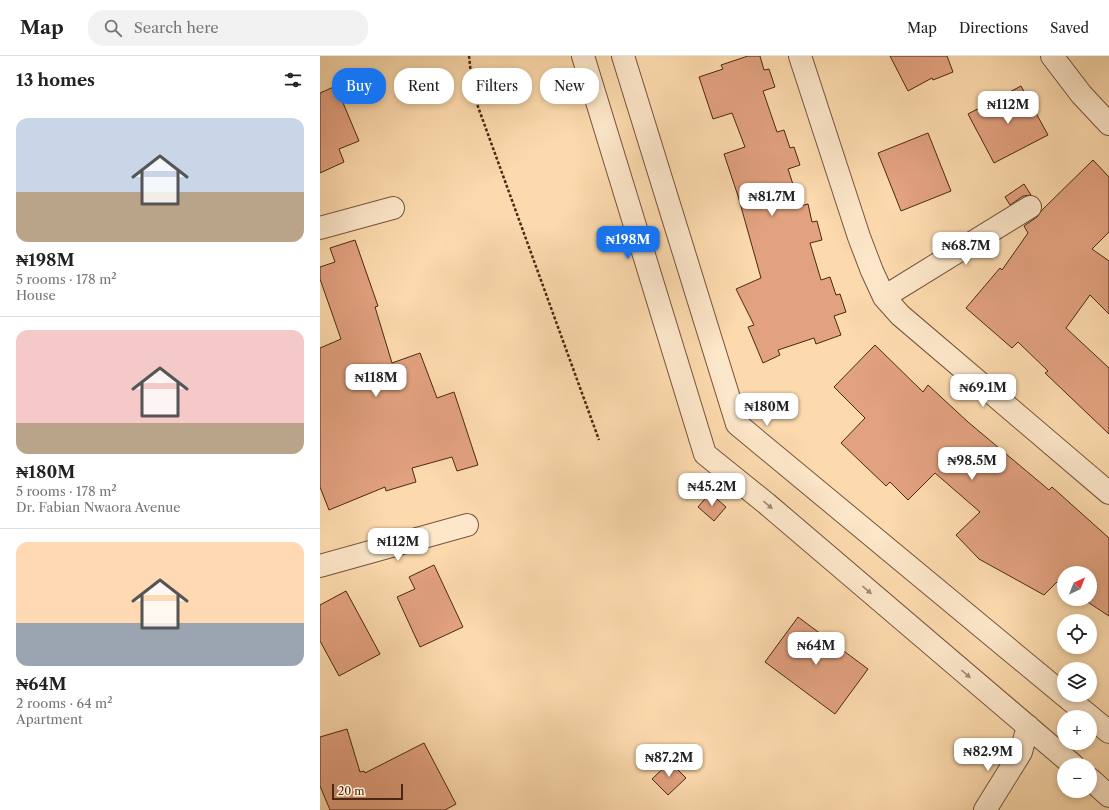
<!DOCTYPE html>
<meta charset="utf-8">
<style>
:root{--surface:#fff;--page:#f2f2f2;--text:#222;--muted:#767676;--line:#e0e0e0;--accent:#1a73e8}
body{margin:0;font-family:"Libre Caslon Text",serif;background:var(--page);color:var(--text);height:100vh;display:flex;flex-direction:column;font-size:15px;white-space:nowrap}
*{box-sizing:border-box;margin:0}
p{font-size:13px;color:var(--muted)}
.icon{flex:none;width:22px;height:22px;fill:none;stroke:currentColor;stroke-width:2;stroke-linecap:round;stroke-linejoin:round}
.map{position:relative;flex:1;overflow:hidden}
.details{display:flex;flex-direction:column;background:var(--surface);width:320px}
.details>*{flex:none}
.banner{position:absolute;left:12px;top:12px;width:380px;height:36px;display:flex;gap:8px}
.needle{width:26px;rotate:43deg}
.buttons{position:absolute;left:737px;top:510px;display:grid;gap:8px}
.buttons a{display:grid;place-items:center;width:40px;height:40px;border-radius:50%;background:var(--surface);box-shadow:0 2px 6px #0003;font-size:20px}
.scale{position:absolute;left:12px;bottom:10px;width:71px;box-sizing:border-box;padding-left:4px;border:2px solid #4a2815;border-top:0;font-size:11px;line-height:14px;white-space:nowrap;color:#4a2815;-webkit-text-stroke:3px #fde7ca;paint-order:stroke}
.price{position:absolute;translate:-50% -34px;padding:0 9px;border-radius:8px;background:#fff;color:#222;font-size:13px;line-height:26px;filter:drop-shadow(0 1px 2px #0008)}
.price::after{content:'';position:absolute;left:50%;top:24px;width:12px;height:9px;margin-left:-6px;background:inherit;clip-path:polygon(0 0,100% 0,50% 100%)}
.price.current{background:var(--accent);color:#fff}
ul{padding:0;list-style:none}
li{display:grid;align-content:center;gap:8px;height:212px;padding:0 16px}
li+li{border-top:1px solid var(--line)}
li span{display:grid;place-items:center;height:124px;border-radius:12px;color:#555}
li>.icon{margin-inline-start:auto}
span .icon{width:72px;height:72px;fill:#fffc;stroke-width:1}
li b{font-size:17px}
h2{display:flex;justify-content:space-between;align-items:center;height:48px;padding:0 16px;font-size:17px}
.chip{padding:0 14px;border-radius:16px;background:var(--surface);box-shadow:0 2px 6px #0003;font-size:14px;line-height:36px}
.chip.current{background:var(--accent);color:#fff}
header{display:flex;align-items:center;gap:24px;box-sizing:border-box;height:56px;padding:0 20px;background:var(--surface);border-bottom:1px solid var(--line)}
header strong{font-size:19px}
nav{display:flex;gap:22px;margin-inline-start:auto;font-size:14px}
.search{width:280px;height:36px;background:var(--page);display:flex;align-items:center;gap:10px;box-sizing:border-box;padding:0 14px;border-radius:16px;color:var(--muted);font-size:15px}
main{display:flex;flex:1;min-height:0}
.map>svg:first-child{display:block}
.building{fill:#e2a17f;stroke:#4a2815}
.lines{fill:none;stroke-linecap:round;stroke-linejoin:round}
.minor-casing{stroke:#76543b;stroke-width:24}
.path{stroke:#4a2815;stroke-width:2.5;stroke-dasharray:3 2;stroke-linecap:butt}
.minor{stroke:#fde7ca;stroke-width:22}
.oneway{fill:#a48870}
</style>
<header>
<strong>Map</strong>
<div class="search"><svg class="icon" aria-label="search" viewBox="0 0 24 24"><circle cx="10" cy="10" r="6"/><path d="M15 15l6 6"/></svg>Search here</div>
<nav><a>Map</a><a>Directions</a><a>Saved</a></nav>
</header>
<main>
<section class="details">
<h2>13 homes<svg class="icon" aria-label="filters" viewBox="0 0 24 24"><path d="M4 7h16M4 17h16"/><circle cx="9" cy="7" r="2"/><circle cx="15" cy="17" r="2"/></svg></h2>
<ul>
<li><span style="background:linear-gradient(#c9d6e8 60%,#b9a48a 0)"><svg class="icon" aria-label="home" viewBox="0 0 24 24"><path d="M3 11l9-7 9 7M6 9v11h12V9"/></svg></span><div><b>₦198M</b><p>5 rooms · 178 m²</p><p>House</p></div></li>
<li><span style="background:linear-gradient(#f6c9c9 75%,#b9a48a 0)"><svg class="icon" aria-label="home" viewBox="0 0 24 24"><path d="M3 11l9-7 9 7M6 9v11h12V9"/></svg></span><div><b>₦180M</b><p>5 rooms · 178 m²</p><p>Dr. Fabian Nwaora Avenue</p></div></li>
<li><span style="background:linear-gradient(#ffd9b3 65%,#9aa5b1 0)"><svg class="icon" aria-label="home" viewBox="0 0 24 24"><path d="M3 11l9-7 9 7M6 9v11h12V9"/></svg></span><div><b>₦64M</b><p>2 rooms · 64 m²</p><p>Apartment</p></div></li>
</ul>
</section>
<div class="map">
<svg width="789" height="754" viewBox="0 0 789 754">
<rect width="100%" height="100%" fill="#fcdaad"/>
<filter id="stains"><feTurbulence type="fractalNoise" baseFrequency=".005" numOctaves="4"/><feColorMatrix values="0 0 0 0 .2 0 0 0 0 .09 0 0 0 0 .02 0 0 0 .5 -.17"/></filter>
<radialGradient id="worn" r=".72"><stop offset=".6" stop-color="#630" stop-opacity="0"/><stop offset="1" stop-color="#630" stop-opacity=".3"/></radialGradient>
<path class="building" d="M428 0H440L444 14 449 13 455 31 443 35 457 76 464 74 470 92 474 91 480 109 468 113 480 150 488 148 492 166 497 165 502 184 490 187 501 224 510 221 516 239 520 238 526 256 514 260 521 279 496 288 494 282 458 294 460 299 443 307 428 271 434 269 416 233 441 222 418 140 404 98 425 91 412 57 393 63 379 21 403 13 401 9Z
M570 0H627L633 16 613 24 612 22 588 35Z
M16 30 39 85 19 93 24 106 0 117V37Z
M701 30 728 79 674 107 648 58Z
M608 77 631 135 581 155 558 97Z
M773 104 789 121V176L772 193 789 205V258L770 239 746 272 789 312V378L725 317 728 315 698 286 692 292 646 252 680 212 682 214 708 177 704 170 717 161 722 154Z
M704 128 711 139 703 140 690 149 685 141Z
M35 184 58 250 55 251 72 307 100 297 117 342 134 336 158 409 137 415 132 401 92 412 96 426 66 435 65 431 9 454 0 431V292L21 283 0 223V211L15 206 10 192Z
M555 289 603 336 608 329 648 366 729 434 732 431 789 482V560L763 543H770V517H744V531L737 526 724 539 659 503 636 479 660 456 615 417 588 444 570 426 566 430 521 387 545 362 514 331Z
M390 437 406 451 394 465 378 451Z
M114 509 143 571 100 591 77 541 95 533 89 521Z
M26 535 60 598 19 620 0 585V549Z
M478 561 548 613 515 658 445 606Z
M27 673 40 716 44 715 45 717 104 687 136 748 125 754H10L0 730V681Z
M350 706 366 722 348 739 332 723Z"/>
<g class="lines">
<defs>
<path id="minor" d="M263 0 385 398 447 448 753 709
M303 0 417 368 744 639
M480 0 539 181 552 215 564 241 580 259 789 437
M732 0 761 38 789 68
M0 172 73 152
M564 241 710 151
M0 510 147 469
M744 639 789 676
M770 723 789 740
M665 754 701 696 708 670"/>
</defs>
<use href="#minor" class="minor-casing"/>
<path class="path" d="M149 0 153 37 279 384"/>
<use href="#minor" class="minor"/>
</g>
<defs><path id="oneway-solid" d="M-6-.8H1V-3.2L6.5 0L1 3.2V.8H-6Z"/></defs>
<g class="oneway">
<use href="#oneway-solid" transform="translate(448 449) rotate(40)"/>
<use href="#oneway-solid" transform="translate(547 534) rotate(40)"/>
<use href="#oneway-solid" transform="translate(646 618) rotate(40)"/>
</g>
<rect width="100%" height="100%" filter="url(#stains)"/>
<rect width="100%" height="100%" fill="url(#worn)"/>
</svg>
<div class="buttons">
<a><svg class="needle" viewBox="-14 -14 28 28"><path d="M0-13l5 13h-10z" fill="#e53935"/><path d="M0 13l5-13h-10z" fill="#767676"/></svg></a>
<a><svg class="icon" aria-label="locate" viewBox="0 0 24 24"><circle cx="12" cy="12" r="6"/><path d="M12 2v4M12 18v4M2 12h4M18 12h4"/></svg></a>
<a><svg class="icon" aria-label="layers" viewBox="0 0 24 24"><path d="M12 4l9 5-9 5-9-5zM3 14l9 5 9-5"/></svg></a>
<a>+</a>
<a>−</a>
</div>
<div class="scale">20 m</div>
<b class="price" style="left:688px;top:69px">₦112M</b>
<b class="price" style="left:452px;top:161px">₦81.7M</b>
<b class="price current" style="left:308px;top:204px">₦198M</b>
<b class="price" style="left:646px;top:210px">₦68.7M</b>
<b class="price" style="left:56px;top:342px">₦118M</b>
<b class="price" style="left:663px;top:352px">₦69.1M</b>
<b class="price" style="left:447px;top:371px">₦180M</b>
<b class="price" style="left:652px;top:425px">₦98.5M</b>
<b class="price" style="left:392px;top:451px">₦45.2M</b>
<b class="price" style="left:78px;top:506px">₦112M</b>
<b class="price" style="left:496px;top:610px">₦64M</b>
<b class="price" style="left:668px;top:716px">₦82.9M</b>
<b class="price" style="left:349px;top:722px">₦87.2M</b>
<div class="banner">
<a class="chip current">Buy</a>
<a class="chip">Rent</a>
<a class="chip">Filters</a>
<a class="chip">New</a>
</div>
</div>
</main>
